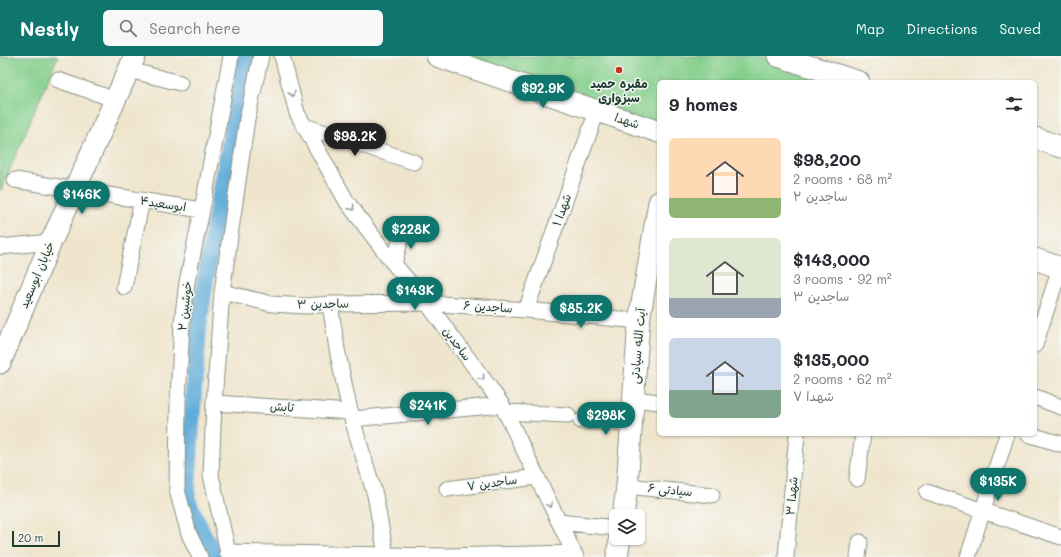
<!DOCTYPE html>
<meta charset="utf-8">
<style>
:root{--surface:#fff;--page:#f7f7f7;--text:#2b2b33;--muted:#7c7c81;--accent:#0f766e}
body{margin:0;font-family:Mali,"Playpen Sans Arabic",sans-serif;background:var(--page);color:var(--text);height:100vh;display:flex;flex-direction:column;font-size:15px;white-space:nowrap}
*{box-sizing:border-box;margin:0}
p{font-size:13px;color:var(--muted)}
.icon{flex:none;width:22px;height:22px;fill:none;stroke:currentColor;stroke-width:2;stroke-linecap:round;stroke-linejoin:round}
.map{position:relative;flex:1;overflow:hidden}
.sheet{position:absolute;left:657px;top:24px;width:380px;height:356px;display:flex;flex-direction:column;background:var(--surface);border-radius:6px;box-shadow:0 1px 3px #0004}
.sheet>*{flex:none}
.tools{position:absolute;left:609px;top:453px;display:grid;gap:8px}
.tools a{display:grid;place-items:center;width:36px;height:36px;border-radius:6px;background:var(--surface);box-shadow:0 1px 3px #0004;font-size:20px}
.scale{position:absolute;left:12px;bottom:10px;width:48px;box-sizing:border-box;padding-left:4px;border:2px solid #1f3d34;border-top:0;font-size:11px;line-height:14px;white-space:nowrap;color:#1f3d34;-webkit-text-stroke:3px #f6f6f2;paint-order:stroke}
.price{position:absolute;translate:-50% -34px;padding:0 9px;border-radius:14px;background:var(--accent);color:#fff;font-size:13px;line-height:26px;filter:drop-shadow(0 1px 2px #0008)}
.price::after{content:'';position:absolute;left:50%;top:24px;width:12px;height:9px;margin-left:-6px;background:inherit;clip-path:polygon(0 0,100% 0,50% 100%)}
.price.on{background:#222;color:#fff}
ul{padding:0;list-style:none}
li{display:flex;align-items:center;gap:12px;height:100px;padding:0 12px}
li span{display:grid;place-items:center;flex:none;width:112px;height:80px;border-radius:6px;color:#555}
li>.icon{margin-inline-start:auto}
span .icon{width:48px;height:48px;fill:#fffc;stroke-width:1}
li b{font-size:17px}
h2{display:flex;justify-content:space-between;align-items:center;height:48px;padding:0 12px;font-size:17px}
header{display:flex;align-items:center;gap:24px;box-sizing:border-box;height:56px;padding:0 20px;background:var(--accent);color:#fff}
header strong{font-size:19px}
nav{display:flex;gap:22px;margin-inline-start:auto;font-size:14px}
.search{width:280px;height:36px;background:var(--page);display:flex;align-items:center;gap:10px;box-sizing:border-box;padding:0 14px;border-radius:6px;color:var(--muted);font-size:15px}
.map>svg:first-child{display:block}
.green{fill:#85cf8c;stroke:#528660}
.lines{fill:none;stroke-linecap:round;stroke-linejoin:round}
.canal{stroke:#60acd9;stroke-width:17}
.street-casing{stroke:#879180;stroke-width:17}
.secondary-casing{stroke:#879180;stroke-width:23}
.street{stroke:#fff;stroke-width:15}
.secondary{stroke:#fff;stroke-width:21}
.oneway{stroke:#8f9e9a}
.poi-dot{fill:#c8321e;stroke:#f6f6f2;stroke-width:1.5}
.labels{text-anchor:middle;stroke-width:3;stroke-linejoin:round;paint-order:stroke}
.poi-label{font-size:12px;font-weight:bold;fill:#1f3d34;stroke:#f6f6f2}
.street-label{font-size:12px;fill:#1f3d34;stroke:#f6f6f2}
</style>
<header>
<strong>Nestly</strong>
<div class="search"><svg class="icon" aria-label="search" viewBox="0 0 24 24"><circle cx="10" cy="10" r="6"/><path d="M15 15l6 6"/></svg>Search here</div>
<nav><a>Map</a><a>Directions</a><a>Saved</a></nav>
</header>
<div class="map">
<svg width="1061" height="501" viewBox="0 0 1061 501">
<rect width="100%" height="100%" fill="#f6f6f2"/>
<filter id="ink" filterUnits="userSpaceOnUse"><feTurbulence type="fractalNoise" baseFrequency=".025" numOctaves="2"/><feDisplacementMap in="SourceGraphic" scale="8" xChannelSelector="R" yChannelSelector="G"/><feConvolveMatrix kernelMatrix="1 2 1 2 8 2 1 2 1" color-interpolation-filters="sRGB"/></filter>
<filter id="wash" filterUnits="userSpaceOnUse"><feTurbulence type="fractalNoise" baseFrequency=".012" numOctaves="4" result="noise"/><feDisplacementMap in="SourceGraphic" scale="16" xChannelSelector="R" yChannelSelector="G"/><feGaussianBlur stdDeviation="0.9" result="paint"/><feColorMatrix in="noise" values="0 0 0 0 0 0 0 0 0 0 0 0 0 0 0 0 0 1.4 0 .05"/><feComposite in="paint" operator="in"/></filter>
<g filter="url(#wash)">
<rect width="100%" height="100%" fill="#efe5cc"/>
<path class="green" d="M0 0H58L1 134 0 133Z
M463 0H758L844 26H659V70Z"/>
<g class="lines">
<path class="canal" d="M215 501 202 476 187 443 193 344 199 267 210 195 246 0"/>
</g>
</g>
<g filter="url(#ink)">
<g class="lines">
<defs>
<path id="street" d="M282 0 297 57 347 146 394 208 427 247 490 332 502 349 576 501
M129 14 180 27
M58 24 116 44
M304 70 414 106
M15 124 202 154
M0 191 51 186
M394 208 403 174
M124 231 142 144
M222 236 272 248 306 250 330 248 427 247 526 254 639 265
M330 248 337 293 346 337 352 363 375 439 386 499 385 501
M526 254 597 55
M1035 289 1060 212
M1035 341 1061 351
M634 343 659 346
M214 347 351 356
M505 356 568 359
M352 363 502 349
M581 365 632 368
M1028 378 1061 388
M857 423 863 378
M627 430 712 439
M447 433 537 421
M927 436 1061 481
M559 466 616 472
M227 496 444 500 574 497
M200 501 189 478 177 434 178 344 182 267 187 226 202 154 231 0
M229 501 211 419 214 347 222 236 247 63 261 0
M786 501 797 378
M858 501 860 486
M968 501 1007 378"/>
<path id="secondary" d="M437 0 659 76
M778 0 859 26
M1035 82 1061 91
M1035 203 1061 212
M0 307 51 186 135 0
M623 460 627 430 639 265 659 146
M617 501 620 482"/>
</defs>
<use href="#street" class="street-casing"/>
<use href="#secondary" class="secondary-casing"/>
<use href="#street" class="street"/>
<use href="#secondary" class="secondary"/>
</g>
<defs><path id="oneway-chevron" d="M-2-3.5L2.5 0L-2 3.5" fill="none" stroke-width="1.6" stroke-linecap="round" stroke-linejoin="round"/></defs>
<g class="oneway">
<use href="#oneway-chevron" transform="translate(292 38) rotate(76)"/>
<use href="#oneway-chevron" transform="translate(352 152) rotate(53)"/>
<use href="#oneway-chevron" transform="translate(482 322) rotate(53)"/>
<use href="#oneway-chevron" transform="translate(550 449) rotate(64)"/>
</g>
</g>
<circle class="poi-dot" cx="619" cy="14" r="4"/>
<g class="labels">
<g class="poi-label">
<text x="619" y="32">مقبره حمید<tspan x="619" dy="14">سبزواری</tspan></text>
</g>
<g class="street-label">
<text transform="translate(627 65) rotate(19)" y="4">شهدا</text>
<text transform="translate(163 148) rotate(9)" y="4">ابوسعید۴</text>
<text transform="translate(562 154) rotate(-70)" y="4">شهدا ۱</text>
<text transform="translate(37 219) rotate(-67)" y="4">خیابان ابوسعید</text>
<text transform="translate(323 248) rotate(-1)" y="4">ساجدین ۳</text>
<text transform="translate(185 250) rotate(-84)" y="4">خوشبین ۲</text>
<text transform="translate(488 251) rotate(4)" y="4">ساجدین ۶</text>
<text transform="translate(457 288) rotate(53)" y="4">ساجدین</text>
<text transform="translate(638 290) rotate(-85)" y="4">آیت الله سیادتی</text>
<text transform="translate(282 351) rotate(4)" y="4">تابش</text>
<text transform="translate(492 427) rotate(-8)" y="4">ساجدین ۷</text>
<text transform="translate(670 434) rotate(6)" y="4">سیادتی ۶</text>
<text transform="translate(792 440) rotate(-85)" y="4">شهدا ۳</text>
</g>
</g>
</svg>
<div class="tools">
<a><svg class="icon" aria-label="layers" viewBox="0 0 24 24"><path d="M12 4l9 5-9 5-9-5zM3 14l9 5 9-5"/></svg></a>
</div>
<div class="scale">20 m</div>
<b class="price" style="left:543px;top:53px">$92.9K</b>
<b class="price on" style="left:355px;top:101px">$98.2K</b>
<b class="price" style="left:82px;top:159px">$146K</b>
<b class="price" style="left:411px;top:194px">$228K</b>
<b class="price" style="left:415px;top:255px">$143K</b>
<b class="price" style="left:581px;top:273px">$85.2K</b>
<b class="price" style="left:428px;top:370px">$241K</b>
<b class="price" style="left:606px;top:380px">$298K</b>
<b class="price" style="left:998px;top:446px">$135K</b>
<section class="sheet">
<h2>9 homes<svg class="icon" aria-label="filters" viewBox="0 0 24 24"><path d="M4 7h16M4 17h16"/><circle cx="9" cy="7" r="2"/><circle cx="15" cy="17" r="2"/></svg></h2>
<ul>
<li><span style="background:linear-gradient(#ffd9b3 75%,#8fb573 0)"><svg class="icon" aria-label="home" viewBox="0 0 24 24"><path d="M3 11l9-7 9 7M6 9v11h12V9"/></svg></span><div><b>$98,200</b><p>2 rooms · 68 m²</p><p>ساجدین ۲</p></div></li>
<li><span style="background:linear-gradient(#dfe7d0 75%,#9aa5b1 0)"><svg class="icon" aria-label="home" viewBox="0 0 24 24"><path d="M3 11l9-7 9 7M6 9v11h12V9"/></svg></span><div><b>$143,000</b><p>3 rooms · 92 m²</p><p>ساجدین ۳</p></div></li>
<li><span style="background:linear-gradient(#c9d6e8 65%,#7fa58c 0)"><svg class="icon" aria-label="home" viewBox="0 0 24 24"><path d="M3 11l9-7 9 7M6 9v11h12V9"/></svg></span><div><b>$135,000</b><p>2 rooms · 62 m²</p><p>شهدا ۷</p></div></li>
</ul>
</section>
</div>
